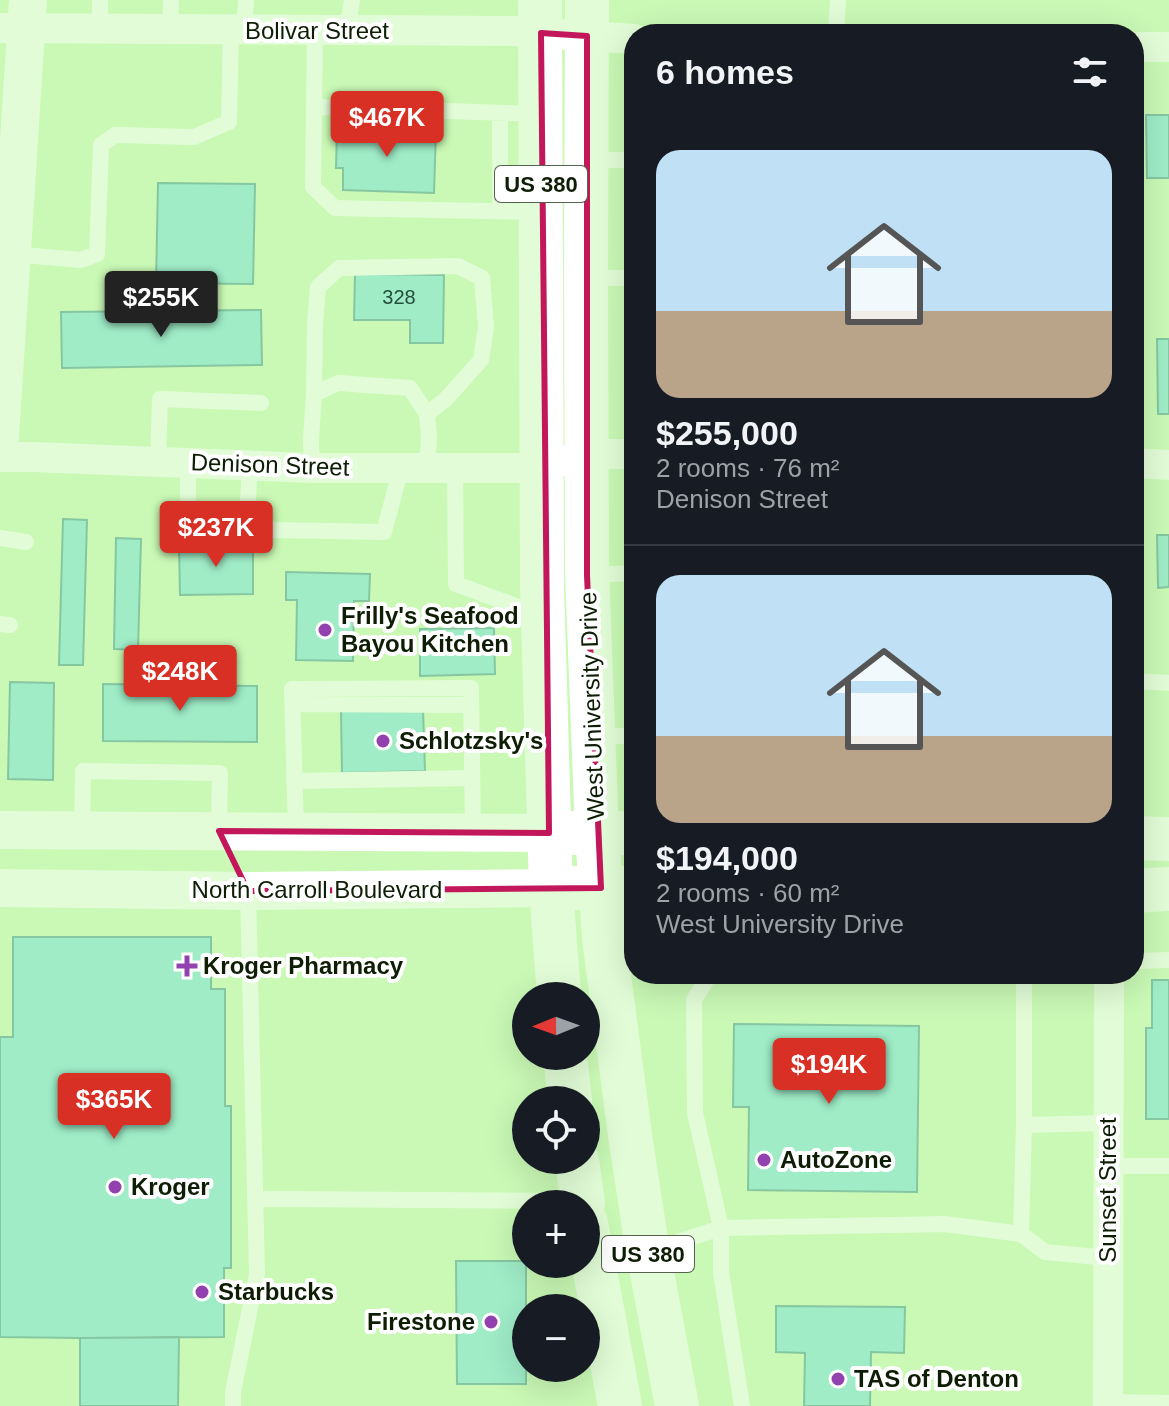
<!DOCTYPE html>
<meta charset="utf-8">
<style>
:root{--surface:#171b24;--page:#20242c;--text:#f1f3f6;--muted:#9ea1a6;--line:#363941;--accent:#d93025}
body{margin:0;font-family:Helvetica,sans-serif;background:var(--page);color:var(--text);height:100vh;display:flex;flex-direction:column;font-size:30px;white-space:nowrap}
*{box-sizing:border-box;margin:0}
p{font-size:26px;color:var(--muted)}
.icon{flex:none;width:44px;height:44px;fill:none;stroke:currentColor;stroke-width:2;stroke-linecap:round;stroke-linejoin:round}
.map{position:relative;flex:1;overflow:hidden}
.panel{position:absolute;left:624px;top:24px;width:520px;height:960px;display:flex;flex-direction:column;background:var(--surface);border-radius:32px;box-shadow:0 8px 32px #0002}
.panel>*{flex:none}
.needle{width:52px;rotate:269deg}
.fabs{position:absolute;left:512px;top:982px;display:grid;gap:16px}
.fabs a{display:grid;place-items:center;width:88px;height:88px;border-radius:50%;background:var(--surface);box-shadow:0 8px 32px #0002;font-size:40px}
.price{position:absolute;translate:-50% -68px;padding:0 18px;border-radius:8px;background:var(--accent);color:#fff;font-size:26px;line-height:52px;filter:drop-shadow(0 2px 4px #0008)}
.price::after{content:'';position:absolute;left:50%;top:48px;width:24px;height:18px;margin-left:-12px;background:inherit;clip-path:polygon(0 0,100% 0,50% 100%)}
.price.current{background:#222;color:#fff}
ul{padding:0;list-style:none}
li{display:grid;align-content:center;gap:16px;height:424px;padding:0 32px}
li+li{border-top:2px solid var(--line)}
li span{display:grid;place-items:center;height:248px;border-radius:24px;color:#555}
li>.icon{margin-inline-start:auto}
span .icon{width:144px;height:144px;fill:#fffc;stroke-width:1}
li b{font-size:34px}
h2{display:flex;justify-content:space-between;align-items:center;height:96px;padding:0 32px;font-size:34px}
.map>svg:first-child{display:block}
.building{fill:#6edcde;stroke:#348a8b;stroke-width:2}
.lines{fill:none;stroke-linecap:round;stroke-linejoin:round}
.service{stroke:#fff;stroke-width:16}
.minor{stroke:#fff;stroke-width:30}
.tertiary{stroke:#fff;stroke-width:38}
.secondary{stroke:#fff;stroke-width:44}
.primary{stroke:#fff;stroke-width:44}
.marked{fill:none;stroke:#c2185b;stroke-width:6;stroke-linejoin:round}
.poi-dot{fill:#9341af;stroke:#fff;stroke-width:3}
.labels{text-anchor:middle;stroke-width:8;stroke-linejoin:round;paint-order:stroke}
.number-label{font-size:20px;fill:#254e3b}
.shield{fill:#fff;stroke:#566250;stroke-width:2}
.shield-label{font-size:22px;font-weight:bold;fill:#0d1e05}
.street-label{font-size:24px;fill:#0d1e05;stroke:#fff}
.poi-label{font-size:24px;font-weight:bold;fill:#0d1e05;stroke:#fff;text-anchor:start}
</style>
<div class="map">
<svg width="1169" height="1406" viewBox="0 0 1169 1406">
<rect width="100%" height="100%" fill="#c9f9b5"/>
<path class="building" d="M1146 115H1169V178H1147Z
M337 127 436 130 434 193 343 190V168H336Z
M158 183 255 184 253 284 156 283Z
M355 274 444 275 443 343H410V320H354Z
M261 310 262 365 62 368 61 312Z
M1157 339H1169V414H1158Z
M63 519 87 520 83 665H59Z
M1157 535H1169V587L1158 588Z
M116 538 141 539 138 650 114 649Z
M253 544V594L180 595 179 545Z
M286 572 370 574 369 601H354L353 661 296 660 297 600H286Z
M494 628 495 674 420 676V629Z
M10 682 54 683 53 780 8 779Z
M103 684 257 686V742L103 741Z
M423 709 425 771 342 773 341 711Z
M13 937H211V989H225V1106H231V1268H224V1337L80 1338 0 1337V1037H13Z
M1152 980H1169V1119H1146V1028H1152Z
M734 1024 919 1026 917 1192 748 1190 749 1107H733Z
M456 1261H526V1384H457Z
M776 1306 905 1307 904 1353 871 1352 870 1406H804L805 1353 776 1352Z
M179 1337 178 1406H80V1338Z"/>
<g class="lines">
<path class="service" d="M100 29V0
M170 30 171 0
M244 30 246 0
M347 31 352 0
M836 34 838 0
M314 107 315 31
M500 113V211
M539 114 314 107 313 187 335 208 540 212
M588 160H634
M12 254 81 260 97 254 101 145 115 135 194 137 229 122 231 30
M588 278H634
M314 394 315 324 318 287 339 268 458 266 482 278 486 327 481 360 446 399 427 414
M158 462 160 399 261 403
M188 463V515L247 517 250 466
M312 468 311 439 314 394 338 383 410 388 427 414 429 438 427 468
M455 468 456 584 541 615
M247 517 273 530 384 532 401 468
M0 538 26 542
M589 575 634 573
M0 624 10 625
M1134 681 1169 683
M292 704 471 705
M595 736H634
M294 781 472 778
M82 830 83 771 220 773 219 831
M296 831 292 689 471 688 473 832
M1134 961 1169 960
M710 974 694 1000 695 1113 721 1228 945 1224 1021 1234 1045 1252 1108 1258
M1024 974V1125L1108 1123
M1108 1166H1169
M255 1199 580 1201
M1021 1234 1024 1125
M648 1246 671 1244 721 1228V1272L742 1406
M1108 1402 1169 1403
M233 1406V1392L257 1274 248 891"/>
<path class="minor" d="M0 28 512 31 634 39
M1134 47H1169
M0 457H33L312 468H540L586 454H634
M1134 463 1169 465
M1108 1406 1109 974"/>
<path class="tertiary" d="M0 437 28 0
M0 830 549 833
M0 888 248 891 551 888"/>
<path class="secondary" d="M549 833H634
M1134 838 1169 839
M551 888H634
M1134 891 1169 889"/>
<path class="primary" d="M540 0 542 586 551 888 559 996
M587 0 586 278 587 572 597 833 604 938 631 1142 647 1246 677 1406
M565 1056 570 1100
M577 1160 583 1204
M586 1223 620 1406"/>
</g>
<path d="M0 0H1169V1406H0ZM541 33 587 36V575L601 888 248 891 219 831 549 833Z" fill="#c9f9b5" fill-opacity=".55" fill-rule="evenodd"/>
<path class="marked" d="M541 33 587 36V575L601 888 248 891 219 831 549 833Z"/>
<g class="poi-dot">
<circle cx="325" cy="630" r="8"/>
<circle cx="383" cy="741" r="8"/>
<path d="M183 954h8v8h8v8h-8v8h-8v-8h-8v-8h8z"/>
<circle cx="764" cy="1160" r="8"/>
<circle cx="115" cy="1187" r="8"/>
<circle cx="202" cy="1292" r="8"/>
<circle cx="491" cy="1322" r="8"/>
<circle cx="838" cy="1379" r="8"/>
</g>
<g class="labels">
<g class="number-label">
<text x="399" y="304">328</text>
</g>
<g class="shield">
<rect x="495" y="166" width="92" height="36" rx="6"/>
<rect x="602" y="1236" width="92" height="36" rx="6"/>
</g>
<g class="shield-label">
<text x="541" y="192">US 380</text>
<text x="648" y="1262">US 380</text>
</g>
<g class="street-label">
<text x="317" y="39">Bolivar Street</text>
<text transform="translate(270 465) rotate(2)" y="8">Denison Street</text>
<text transform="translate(592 706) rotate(-92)" y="8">West University Drive</text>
<text x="317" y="898">North Carroll Boulevard</text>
<text transform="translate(1108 1190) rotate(-90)" y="8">Sunset Street</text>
</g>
<g class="poi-label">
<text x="341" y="624">Frilly's Seafood<tspan x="341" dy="28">Bayou Kitchen</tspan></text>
<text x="399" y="749">Schlotzsky's</text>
<text x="203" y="974">Kroger Pharmacy</text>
<text x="780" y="1168">AutoZone</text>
<text x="131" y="1195">Kroger</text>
<text x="218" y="1300">Starbucks</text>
<text x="475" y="1330" text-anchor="end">Firestone</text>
<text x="854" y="1387">TAS of Denton</text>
</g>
</g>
</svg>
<div class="fabs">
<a><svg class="needle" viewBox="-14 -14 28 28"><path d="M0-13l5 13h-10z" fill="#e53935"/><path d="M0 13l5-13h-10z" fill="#9ea1a6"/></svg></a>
<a><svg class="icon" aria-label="locate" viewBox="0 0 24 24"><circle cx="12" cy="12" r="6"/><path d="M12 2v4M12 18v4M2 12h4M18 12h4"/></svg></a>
<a>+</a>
<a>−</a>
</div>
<b class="price" style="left:387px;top:159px">$467K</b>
<b class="price current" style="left:161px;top:339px">$255K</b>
<b class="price" style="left:216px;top:569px">$237K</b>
<b class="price" style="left:180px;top:713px">$248K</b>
<b class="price" style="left:829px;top:1106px">$194K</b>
<b class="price" style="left:114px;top:1141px">$365K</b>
<section class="panel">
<h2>6 homes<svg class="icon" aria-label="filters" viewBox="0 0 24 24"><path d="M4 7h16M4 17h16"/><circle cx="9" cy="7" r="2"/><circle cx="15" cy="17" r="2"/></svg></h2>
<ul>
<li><span style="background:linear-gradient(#bfe0f5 65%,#b9a48a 0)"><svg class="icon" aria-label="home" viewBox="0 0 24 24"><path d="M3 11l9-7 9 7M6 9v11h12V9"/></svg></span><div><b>$255,000</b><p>2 rooms · 76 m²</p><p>Denison Street</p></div></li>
<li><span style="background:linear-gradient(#bfe0f5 65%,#b9a48a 0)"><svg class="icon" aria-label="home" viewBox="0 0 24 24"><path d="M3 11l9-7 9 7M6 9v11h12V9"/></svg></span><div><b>$194,000</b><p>2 rooms · 60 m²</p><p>West University Drive</p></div></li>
</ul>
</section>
</div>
